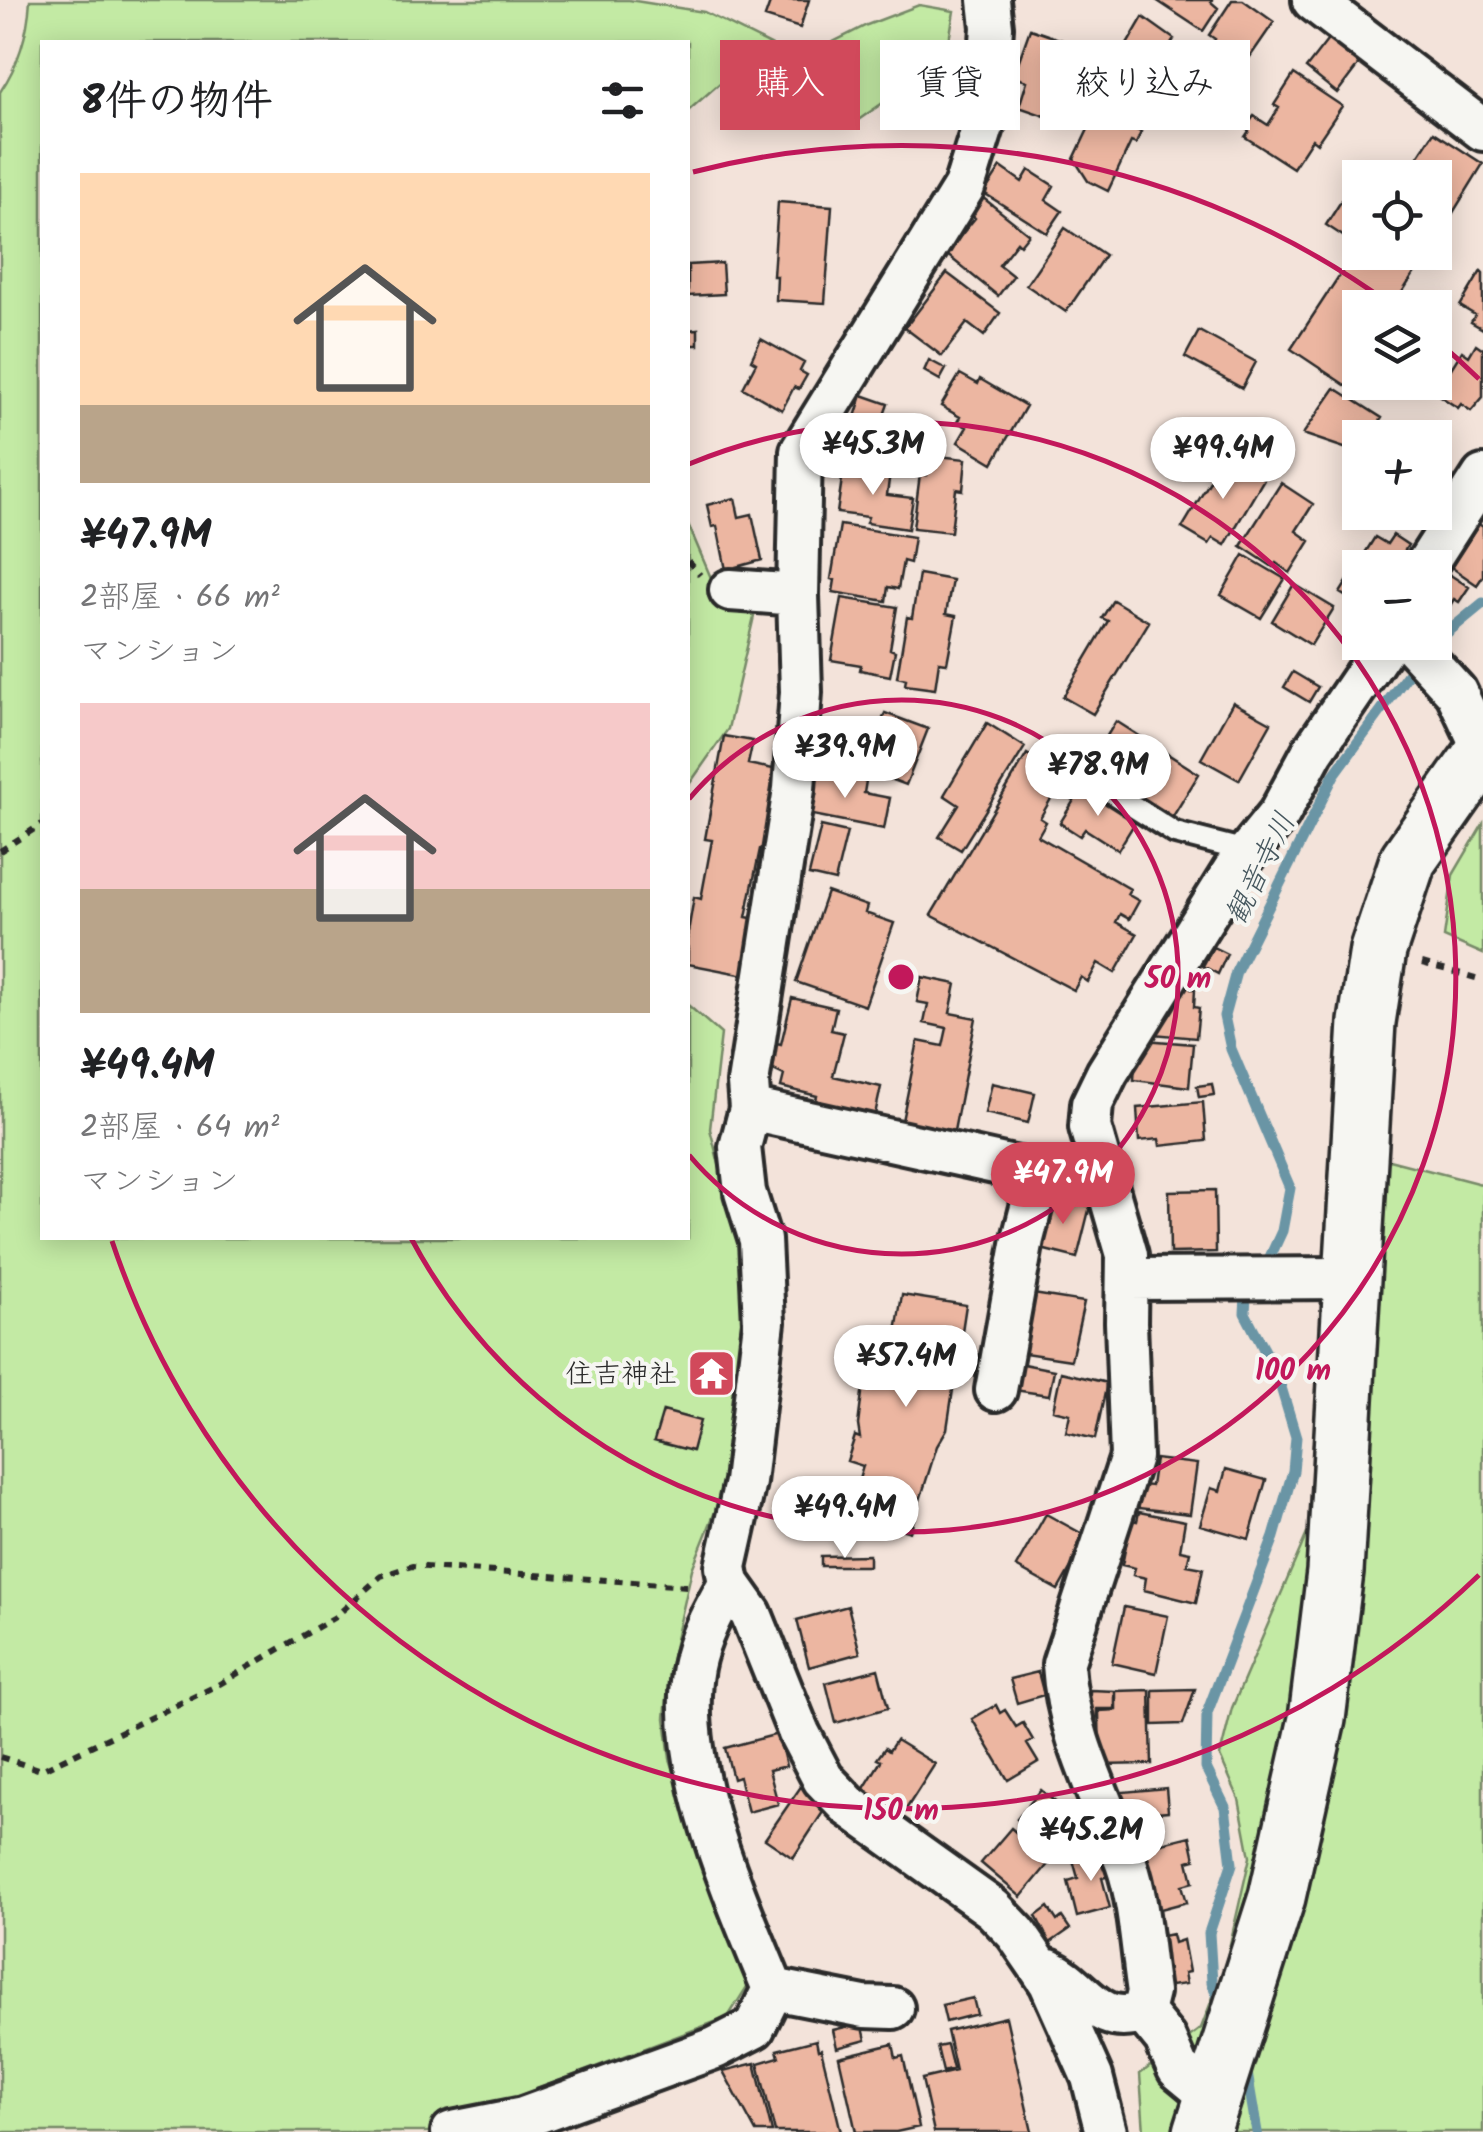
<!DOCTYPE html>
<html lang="ja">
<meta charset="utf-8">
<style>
:root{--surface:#fff;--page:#f2f2f2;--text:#202124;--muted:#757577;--accent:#d1495b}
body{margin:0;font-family:Kalam,"Klee One",sans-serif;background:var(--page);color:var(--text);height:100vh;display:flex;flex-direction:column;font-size:38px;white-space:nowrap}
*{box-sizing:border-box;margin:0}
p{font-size:32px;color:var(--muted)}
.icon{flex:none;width:55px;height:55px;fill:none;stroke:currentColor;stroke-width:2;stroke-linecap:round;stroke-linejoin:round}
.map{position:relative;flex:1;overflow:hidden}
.panel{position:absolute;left:40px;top:40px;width:650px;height:1200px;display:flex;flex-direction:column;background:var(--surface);border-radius:0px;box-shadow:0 5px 25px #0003}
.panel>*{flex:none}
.top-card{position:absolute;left:720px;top:40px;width:612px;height:90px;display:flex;gap:20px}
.buttons{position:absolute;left:1342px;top:160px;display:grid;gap:20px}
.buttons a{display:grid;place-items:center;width:110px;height:110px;border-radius:0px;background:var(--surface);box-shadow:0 5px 25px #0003;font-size:50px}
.price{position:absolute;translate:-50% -85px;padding:0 22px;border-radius:35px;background:#fff;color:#222;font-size:32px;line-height:65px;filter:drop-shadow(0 2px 5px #0008)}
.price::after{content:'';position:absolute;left:50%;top:60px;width:30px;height:22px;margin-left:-15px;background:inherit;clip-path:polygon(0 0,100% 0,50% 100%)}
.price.selected{background:var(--accent);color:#fff}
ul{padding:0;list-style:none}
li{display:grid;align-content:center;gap:20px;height:530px;padding:0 40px}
li span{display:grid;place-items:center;height:310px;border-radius:0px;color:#555}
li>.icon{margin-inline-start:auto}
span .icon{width:180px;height:180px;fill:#fffc;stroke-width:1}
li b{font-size:42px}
h2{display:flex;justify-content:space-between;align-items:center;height:120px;padding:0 40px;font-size:42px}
.tag{padding:0 35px;border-radius:0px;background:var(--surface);box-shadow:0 5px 25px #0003;font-size:35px;line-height:90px}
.tag.selected{background:var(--accent);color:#fff}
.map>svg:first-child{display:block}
.green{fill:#c3eaa4;stroke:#778a68;stroke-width:2.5}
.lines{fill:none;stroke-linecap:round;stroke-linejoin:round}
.stream{stroke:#6b95a5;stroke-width:11}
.building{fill:#ecb6a1;stroke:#2b2b2b;stroke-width:2.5}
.lane-casing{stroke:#2b2b2b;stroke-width:28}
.street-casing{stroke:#2b2b2b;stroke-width:48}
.secondary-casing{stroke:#2b2b2b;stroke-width:62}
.path{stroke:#2b2b2b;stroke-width:6;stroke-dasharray:8 8;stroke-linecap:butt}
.lane{stroke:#f6f6f2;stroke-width:20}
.street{stroke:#f6f6f2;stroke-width:40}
.secondary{stroke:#f6f6f2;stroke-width:55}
.ring{fill:none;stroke:#c2185b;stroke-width:5}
.labels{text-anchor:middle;stroke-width:8;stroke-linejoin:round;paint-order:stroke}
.poi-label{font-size:28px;fill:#2b2b2b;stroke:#f6f6f2;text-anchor:end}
.water-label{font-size:30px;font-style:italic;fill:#46575e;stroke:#f6f6f2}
.centre{fill:#c2185b;stroke:#f6f6f2;stroke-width:5}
.ring-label{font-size:30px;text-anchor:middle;font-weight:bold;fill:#c2185b;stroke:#f6f6f2;stroke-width:8;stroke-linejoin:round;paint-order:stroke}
</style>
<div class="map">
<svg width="1483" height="2132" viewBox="0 0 1483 2132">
<rect width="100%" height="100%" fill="#f3e3da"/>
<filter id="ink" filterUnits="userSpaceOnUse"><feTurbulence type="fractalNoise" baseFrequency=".01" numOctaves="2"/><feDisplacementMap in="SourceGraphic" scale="20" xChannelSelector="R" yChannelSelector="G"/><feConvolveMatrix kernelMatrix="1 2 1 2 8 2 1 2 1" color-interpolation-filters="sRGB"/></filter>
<g filter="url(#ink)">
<path class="green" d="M30 0H629L704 12 799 59 867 25 919 5 954 11 946 59 854 123 799 114 761 82 720 83 688 111V42H42V1238H688V1005L721 1034 710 1129 743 1258 747 1380 729 1477 692 1569 670 1666 665 1718 670 1759 750 1982 728 2017 484 2109 453 2132H0V92C19 64 28 34 30 0Z
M688 524 711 578 755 612 728 729 688 786Z
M1483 824V954L1444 937 1453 875Z
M1389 1160 1481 1184 1483 1180V2132H1144L1140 2074 1201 2028 1225 1966 1250 1857 1239 1799 1220 1756 1232 1708 1321 1501 1324 1406Z"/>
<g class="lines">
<path class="stream" d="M1270 1257 1282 1231 1290 1188 1231 1049 1224 1016 1236 972 1334 775 1411 670 1438 640 1483 603
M1220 2003 1212 1982 1209 1933 1232 1864 1225 1807 1206 1768 1207 1713 1274 1537 1293 1471 1296 1437 1277 1374 1245 1313 1246 1296
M1246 2067 1257 2132"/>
</g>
<path class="building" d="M771 0H809L800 28 765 17Z
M1156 0H1212L1211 2 1218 8 1203 31Z
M1232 0H1243L1274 22 1243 67 1211 45 1215 39 1209 35Z
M1143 17 1174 39 1144 91 1111 72Z
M1030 29 1071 43 1069 51 1081 54 1074 74 1079 76 1062 122 1019 107 1027 81 1013 77Z
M1334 32 1365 56 1337 93 1306 68Z
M1215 61 1237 82 1214 104 1193 83Z
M1294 74 1342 106 1317 143 1312 139 1293 168 1245 137 1249 131 1245 128 1254 116 1268 125 1279 108 1274 105Z
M1124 97 1145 108 1134 129 1141 132 1136 144 1131 142 1108 191 1088 181 1074 159 1100 104 1117 111Z
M1434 132 1483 164 1435 242V178H1404Z
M1368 159 1389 171 1385 178H1360V217L1346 238 1326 225Z
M1001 167 1022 182 1029 170 1054 186 1046 200 1062 211 1047 233 984 193Z
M982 197 1029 234 1020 245 1017 242 999 265 1013 276 998 296 946 254 975 218 970 213Z
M778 202 832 206 825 303 776 300 777 276H773Z
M1065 228 1105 255 1066 312 1026 285Z
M1360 244V252H1428L1392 308H1360V357L1356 363 1360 366V382L1354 391 1291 349Z
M722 263 724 294 688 296V265Z
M1481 271 1483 273V329L1471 322 1475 315 1460 306Z
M947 273 1000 313 984 336 967 323 942 356 905 328Z
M688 317V330L698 329V345H690V355H688Z
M1199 331 1256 362 1242 388 1185 357Z
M761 339 804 363 800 371 807 375 799 389 794 387 782 410 743 388 756 363 751 360Z
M1476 344 1483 349V397L1471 411 1461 404 1458 408 1440 396 1443 393 1438 389 1462 351 1469 356Z
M929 360 946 369 940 380 924 371Z
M960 374 978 384 980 379 1026 406 993 463 958 442 967 427 957 422 960 417 941 406Z
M1335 388 1382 418 1369 438H1360L1359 453 1303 434Z
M862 395 888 404 878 432 853 423Z
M929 455 966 459 963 490 956 489 951 532 913 528 920 474 927 475Z
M1225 456 1264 479 1225 545 1213 538 1209 544 1182 528Z
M844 465 890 472 887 495 913 498 908 529 866 523 868 517 837 513Z
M1281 483 1313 504 1296 531 1310 541 1290 573 1276 563 1273 567 1241 546Z
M735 498 739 517 752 514 762 560 726 570 717 526 712 527 707 505Z
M1479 524 1483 527V576L1477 585 1451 567Z
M840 525 914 537 910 563 903 561 898 589 888 587 886 601 833 592 835 580 831 579Z
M1393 535 1408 545 1402 555 1408 559 1403 568H1360V605L1340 593 1375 537 1387 544Z
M1244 555 1285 579 1261 618 1221 595Z
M1441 569 1469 587 1459 602 1454 599 1440 622 1435 619V578Z
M919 574 952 580 946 614 956 616 947 663 939 662 935 689 905 685 906 679 897 677 907 617 912 618Z
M1294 584 1334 608 1311 645 1272 621Z
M842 598 897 607 890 649 895 651 890 676 860 670 861 665 831 660Z
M1113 600 1149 622 1093 714 1063 697 1108 621 1102 618Z
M1293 672 1318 687 1309 702 1284 687Z
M1233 702 1271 723 1239 780 1201 759Z
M885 713 928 729 906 785 864 769Z
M1116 721 1199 774 1172 818 1089 765Z
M987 723 1025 747 961 850 939 837 959 805 944 795Z
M724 736 753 741 748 764 783 771 764 850 760 849 746 917 756 919 745 975 688 964V932L694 897 701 899 712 840 705 839Z
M1027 754 1064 776 1040 818 1046 822 1038 836 1130 889 1127 894 1139 901 1129 919 1120 914 1116 922 1137 934 1115 973 1098 963 1088 982 1081 977 1074 990 931 915Z
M812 770 866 781 864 793 890 798 884 829 803 813Z
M1082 787 1136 821 1118 850 1085 829 1080 836 1060 823Z
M821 826 847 832 835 881 809 875Z
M827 892 867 906 865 913 894 923 865 1006 796 982Z
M1213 947 1227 954 1218 974 1203 966Z
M922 977 956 984 950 1013 976 1018 954 1131 902 1121 918 1041 943 1046 947 1028 924 1023 928 1004 917 1002Z
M1179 983 1191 984V989H1195L1194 1007 1199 1008 1196 1038 1153 1034Z
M792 998 836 1008 831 1030 844 1033 833 1076 881 1087 874 1119 815 1104 817 1096 781 1087 784 1075 763 1065 768 1041 781 1044Z
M1145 1040 1193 1044 1189 1087 1134 1080 1136 1049Z
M992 1083 1035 1093 1028 1123 985 1113Z
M1212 1084 1214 1095 1199 1097 1197 1086Z
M1203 1102 1206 1141 1160 1146 1159 1139 1139 1141 1137 1108Z
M1215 1190 1216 1252 1170 1253 1169 1191Z
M1049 1196 1090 1206 1077 1258 1037 1248Z
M1027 1293 1084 1302 1071 1360 1018 1352Z
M902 1295 966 1305 947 1429 937 1446 910 1532 849 1513 863 1466 847 1461 855 1436 860 1438 858 1425 862 1393 875 1366 870 1365 874 1341 894 1344Z
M1013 1362 1054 1370 1049 1395 1007 1389Z
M1061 1372 1107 1383 1095 1439 1066 1432 1070 1414 1053 1410Z
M663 1411 700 1421 692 1451 654 1441Z
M1155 1459 1197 1464 1190 1514 1138 1508 1141 1485 1151 1486Z
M1226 1469 1266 1480 1249 1539 1200 1525 1211 1488 1220 1491Z
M1139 1512 1185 1521 1180 1550 1190 1552 1187 1565 1203 1568 1196 1603 1144 1590 1146 1578 1133 1575 1135 1568 1122 1565 1131 1520 1137 1521Z
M1046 1514 1088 1537 1058 1590 1016 1567Z
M869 1555V1566H821V1556Z
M848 1606 860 1653 809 1667 797 1620Z
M1124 1607 1168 1616 1156 1673 1112 1663Z
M878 1669 888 1708 836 1723 826 1683Z
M1038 1672 1044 1695 1017 1703 1010 1679Z
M1195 1689 1183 1724 1153 1725V1690Z
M1090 1690 1115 1691V1709H1097L1096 1732H1089Z
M1150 1690 1152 1764 1100 1765 1099 1711 1116 1710V1691Z
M996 1705 1000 1713 1005 1710 1016 1727 1023 1723 1033 1740 1027 1744 1038 1762 1008 1780 972 1719Z
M778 1734 786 1766 769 1770 778 1804 748 1812 739 1777 733 1779 725 1748Z
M896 1740 935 1764 903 1814 863 1790 881 1761 877 1759 885 1748 889 1751Z
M804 1782 825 1809 793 1858 765 1839Z
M1166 1788 1168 1811 1119 1815 1112 1793Z
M1041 1790 1079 1822 1074 1828 1085 1837 1066 1860 1017 1819Z
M1011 1828 1050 1862 1021 1897 981 1863Z
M1190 1836 1195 1859 1188 1861 1193 1882 1182 1885 1187 1902 1157 1910 1142 1848Z
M1107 1851 1114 1875 1102 1878 1110 1908 1077 1917 1068 1881 1078 1878 1073 1860Z
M1048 1907 1057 1921 1062 1917 1070 1929 1050 1943 1036 1916Z
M1172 1934 1174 1943 1183 1940 1189 1972 1184 1973 1186 1984 1162 1987 1153 1938Z
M973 1998 977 2014 946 2022 942 2005Z
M1006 2017 1032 2132H934L922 2079 956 2071 947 2031Z
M862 2023 866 2040 837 2048 833 2030Z
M816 2040 818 2050 821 2049 841 2132H775L758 2063 779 2057 777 2050Z
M893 2044 896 2058 903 2056 919 2127 896 2132H856L839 2057Z
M947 2045 953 2069 943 2072 937 2047Z
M755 2063 772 2132H756L723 2071Z"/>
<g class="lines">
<defs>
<path id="lane" d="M1067 764 1175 833 1250 852"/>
<path id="street" d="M989 0 992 27 986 117 964 187 801 451 798 595 801 692 794 789 748 1083 750 1109 740 1147 745 1192 760 1240 764 1322 745 1482 726 1567 729 1583 751 1614 799 1733 823 1779 849 1806 993 1909 1016 1933 1038 1965 1050 1983 1092 2077 1106 2132
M1313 0 1483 130
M1424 568 1483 476
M730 590 798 595
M1410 642 1456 692 1483 749
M750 1109 1040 1173 1104 1184
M1128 1279 1352 1278
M996 1390 1023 1239 1040 1173
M1049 1970C1085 1987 1097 2029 1143 2012
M773 1989 864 2007 893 2008
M1213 2098 1178 2069 1165 2039 1143 2012 1148 1992C1142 1954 1139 1898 1126 1863 1101 1797 1067 1735 1063 1664L1131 1457 1126 1322 1127 1255 1090 1127 1092 1104 1107 1073 1235 868 1279 814 1313 751 1387 642
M452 2132 523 2118 715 2048 754 2028 773 1989C736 1898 675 1766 693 1667 699 1636 714 1610 729 1583"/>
<path id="secondary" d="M1202 2132 1277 1897 1317 1719 1335 1572 1367 1022 1378 950 1408 860 1483 753"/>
</defs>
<use href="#lane" class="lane-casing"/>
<use href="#street" class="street-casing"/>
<use href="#secondary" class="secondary-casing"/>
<path class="path" d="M688 561 700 575
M0 851 42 824
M1422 963 1483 980
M0 1757 41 1770 216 1686 335 1617 381 1576 412 1566 688 1586"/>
<use href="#lane" class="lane"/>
<use href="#street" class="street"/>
<use href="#secondary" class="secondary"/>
</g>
</g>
<g class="ring">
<path d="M689 799A277 277 0 1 1 689 1155"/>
<path d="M689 464A555 555 0 1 1 411 1238"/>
<path d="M1479 1575A832 832 0 0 1 112 1241M693 172A832 832 0 0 1 1390 304M1436 340A832 832 0 0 1 1479 379"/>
</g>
<defs>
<symbol id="temple-square" viewBox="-11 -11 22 22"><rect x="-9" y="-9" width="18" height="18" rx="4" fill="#d1495b" stroke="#f6f6f2"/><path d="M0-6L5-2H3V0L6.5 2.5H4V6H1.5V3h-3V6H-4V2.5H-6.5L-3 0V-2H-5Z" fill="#fff"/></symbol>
</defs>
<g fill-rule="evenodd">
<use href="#temple-square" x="684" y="1346" width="55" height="55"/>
</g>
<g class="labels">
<g class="poi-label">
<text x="677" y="1383">住吉神社</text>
</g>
<g class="water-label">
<text transform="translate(1260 868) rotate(-64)" y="10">観音寺川</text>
</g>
</g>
<circle cx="901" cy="977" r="15" class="centre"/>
<g class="ring-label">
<text x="1178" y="988">50 m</text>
<text x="1293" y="1380">100 m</text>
<text x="901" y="1820">150 m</text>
</g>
</svg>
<div class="buttons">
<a><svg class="icon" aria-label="locate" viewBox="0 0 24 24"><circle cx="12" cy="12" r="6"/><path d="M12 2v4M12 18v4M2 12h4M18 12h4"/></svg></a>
<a><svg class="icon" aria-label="layers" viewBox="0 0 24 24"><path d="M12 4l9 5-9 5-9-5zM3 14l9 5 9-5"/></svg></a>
<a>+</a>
<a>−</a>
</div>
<b class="price" style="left:873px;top:498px">¥45.3M</b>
<b class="price" style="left:1223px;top:502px">¥99.4M</b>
<b class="price" style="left:845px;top:801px">¥39.9M</b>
<b class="price" style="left:1098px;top:819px">¥78.9M</b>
<b class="price selected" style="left:1063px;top:1227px">¥47.9M</b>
<b class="price" style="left:906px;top:1410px">¥57.4M</b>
<b class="price" style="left:845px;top:1561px">¥49.4M</b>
<b class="price" style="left:1091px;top:1884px">¥45.2M</b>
<div class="top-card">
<a class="tag selected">購入</a>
<a class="tag">賃貸</a>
<a class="tag">絞り込み</a>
</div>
<section class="panel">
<h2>8件の物件<svg class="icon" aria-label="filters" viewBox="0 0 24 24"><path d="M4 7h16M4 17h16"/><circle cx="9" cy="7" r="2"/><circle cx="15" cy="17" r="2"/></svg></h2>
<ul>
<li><span style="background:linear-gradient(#ffd9b3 75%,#b9a48a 0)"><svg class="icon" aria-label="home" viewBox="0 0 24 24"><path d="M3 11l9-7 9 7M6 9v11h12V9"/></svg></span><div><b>¥47.9M</b><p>2部屋 · 66 m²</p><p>マンション</p></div></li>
<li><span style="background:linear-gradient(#f6c9c9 60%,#b9a48a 0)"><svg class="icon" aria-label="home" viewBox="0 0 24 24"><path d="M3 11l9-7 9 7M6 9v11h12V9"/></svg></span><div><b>¥49.4M</b><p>2部屋 · 64 m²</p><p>マンション</p></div></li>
</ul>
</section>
</div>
